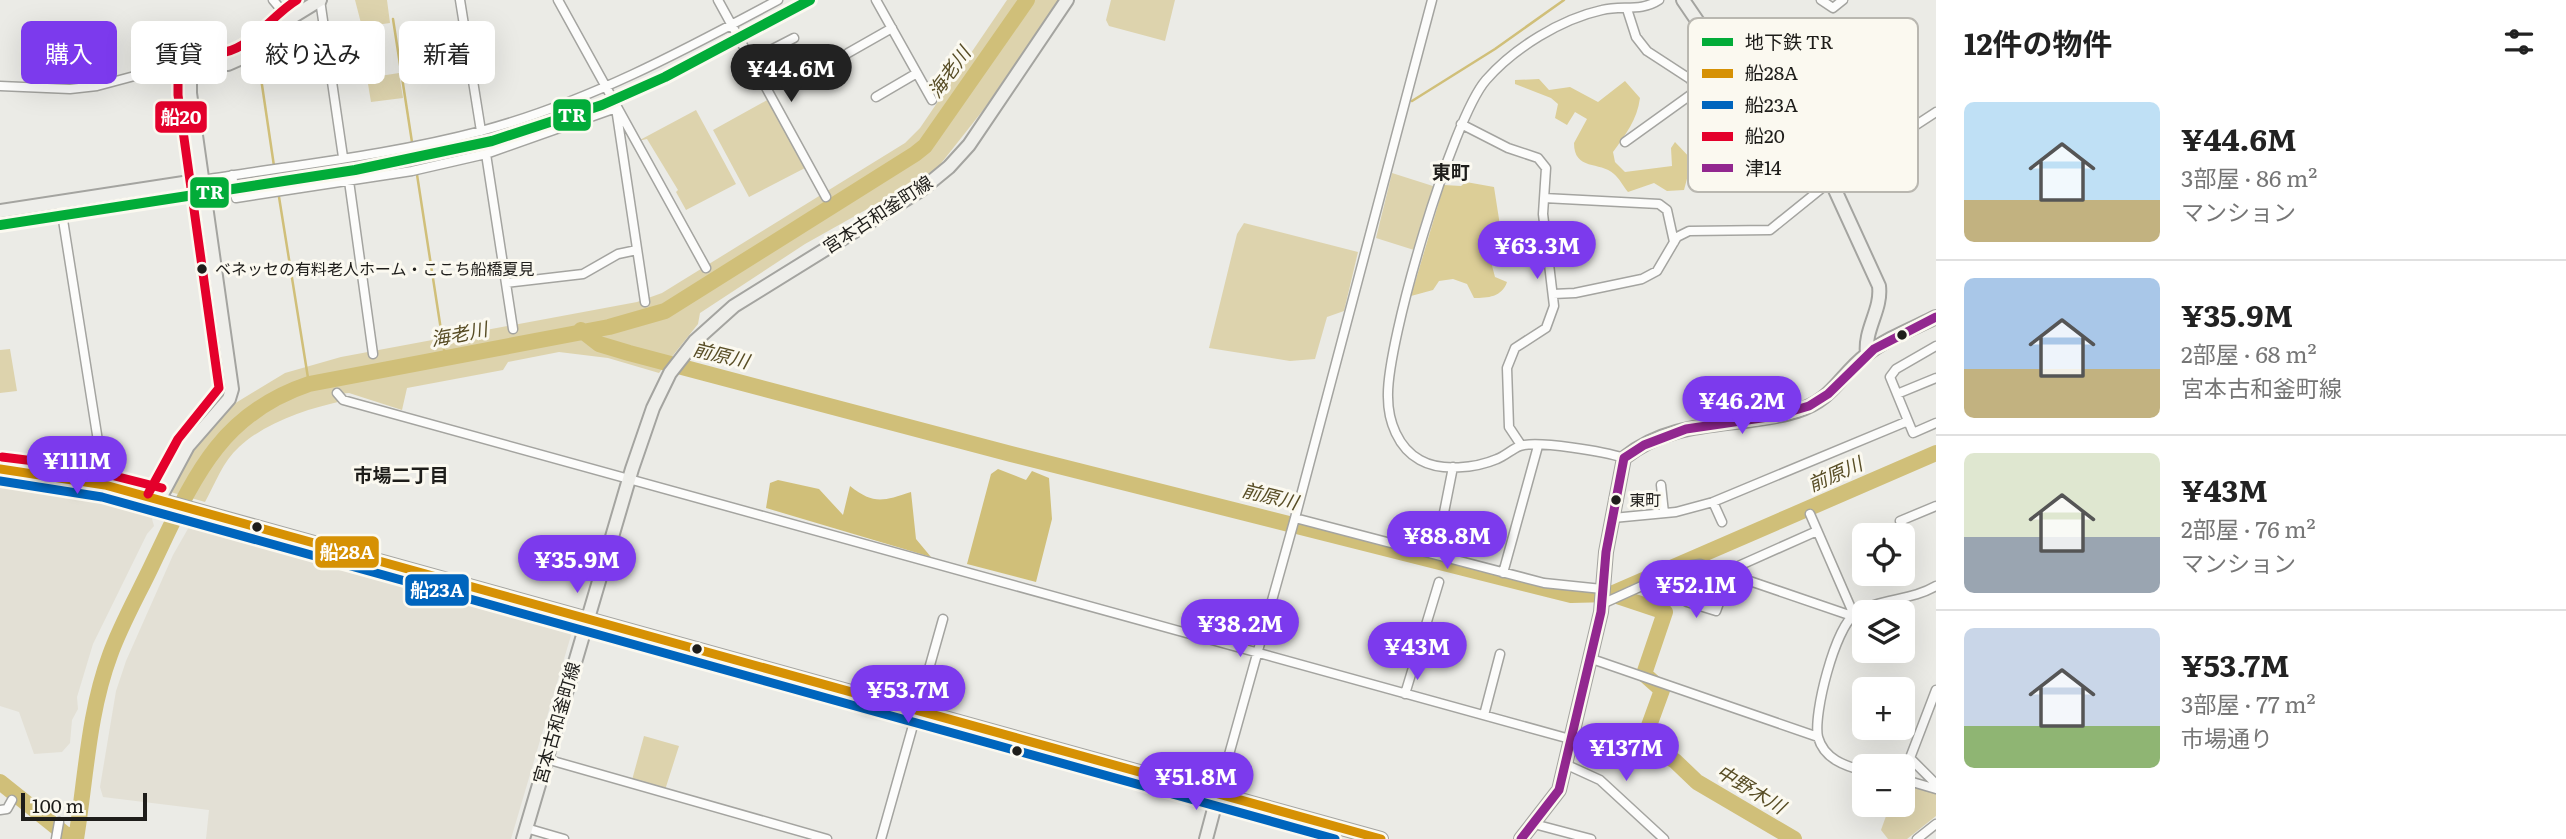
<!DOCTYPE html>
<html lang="ja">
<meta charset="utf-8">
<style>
:root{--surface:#fff;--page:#f2f2f2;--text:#222;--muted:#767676;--line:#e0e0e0;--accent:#7c3aed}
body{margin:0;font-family:Literata,"Noto Sans JP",serif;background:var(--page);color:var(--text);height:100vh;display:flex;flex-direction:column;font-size:26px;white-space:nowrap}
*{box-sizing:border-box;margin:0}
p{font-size:23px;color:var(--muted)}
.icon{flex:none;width:38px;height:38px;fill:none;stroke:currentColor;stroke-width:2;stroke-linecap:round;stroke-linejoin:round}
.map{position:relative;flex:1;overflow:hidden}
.panel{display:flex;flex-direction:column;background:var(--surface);width:630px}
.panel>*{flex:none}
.top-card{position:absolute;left:21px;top:21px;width:665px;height:63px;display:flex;gap:14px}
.controls{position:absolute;left:1852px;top:523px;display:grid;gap:14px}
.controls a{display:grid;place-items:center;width:63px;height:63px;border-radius:10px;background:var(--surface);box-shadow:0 7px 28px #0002;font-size:35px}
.scale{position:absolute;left:21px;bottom:18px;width:126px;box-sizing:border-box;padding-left:7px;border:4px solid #1e1d1a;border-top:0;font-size:19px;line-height:24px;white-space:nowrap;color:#1e1d1a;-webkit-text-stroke:5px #fbf9f0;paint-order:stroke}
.price{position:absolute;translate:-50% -60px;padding:0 16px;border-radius:24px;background:var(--accent);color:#fff;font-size:23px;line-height:46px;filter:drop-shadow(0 2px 4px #0008)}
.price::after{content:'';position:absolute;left:50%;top:42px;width:21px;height:16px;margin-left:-10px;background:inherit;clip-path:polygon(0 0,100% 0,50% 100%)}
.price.current{background:#222;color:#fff}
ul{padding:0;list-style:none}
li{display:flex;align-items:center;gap:21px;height:175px;padding:0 28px}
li+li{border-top:2px solid var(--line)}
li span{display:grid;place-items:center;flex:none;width:196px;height:140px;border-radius:10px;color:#555}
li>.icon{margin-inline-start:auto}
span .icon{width:84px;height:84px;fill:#fffc;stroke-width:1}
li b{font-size:30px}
h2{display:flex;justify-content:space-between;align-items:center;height:84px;padding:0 28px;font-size:30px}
.chip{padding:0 24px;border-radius:10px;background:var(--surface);box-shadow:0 7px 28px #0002;font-size:24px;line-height:63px}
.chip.current{background:var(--accent);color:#fff}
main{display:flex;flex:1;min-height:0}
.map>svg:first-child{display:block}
.built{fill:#e3e0d5}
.green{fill:#ddd3ad}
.forest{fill:#dcce97}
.water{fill:#d0bf79}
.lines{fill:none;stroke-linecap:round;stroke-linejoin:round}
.stream{stroke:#d0bf79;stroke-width:2.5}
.river{stroke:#d0bf79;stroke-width:16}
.street-casing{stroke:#a4a4a0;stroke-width:11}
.secondary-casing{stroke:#a4a4a0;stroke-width:16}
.street{stroke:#fcfcfb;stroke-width:8}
.secondary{stroke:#eeeeea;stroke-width:12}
.bus-1-casing{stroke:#fbf9f0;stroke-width:14}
.bus-2-casing{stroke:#fbf9f0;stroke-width:14}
.bus-3-casing{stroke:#fbf9f0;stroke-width:14}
.bus-4-casing{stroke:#fbf9f0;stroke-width:14}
.bus-1{stroke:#d69104;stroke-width:9}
.bus-2{stroke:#0065bd;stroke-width:9}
.bus-3{stroke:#e4002b;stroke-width:9}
.bus-4{stroke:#92278f;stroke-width:9}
.metro-1-casing{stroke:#fbf9f0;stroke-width:16}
.metro-1{stroke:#02ac39;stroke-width:10}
.bus-dot{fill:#1e1d1a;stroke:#fbf9f0;stroke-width:2.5}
.labels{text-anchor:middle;stroke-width:6;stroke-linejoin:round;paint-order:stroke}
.bus-label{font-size:16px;fill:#1e1d1a;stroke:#fbf9f0;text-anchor:start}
.street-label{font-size:18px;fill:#1e1d1a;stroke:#fbf9f0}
.water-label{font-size:19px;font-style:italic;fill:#584d25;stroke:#fbf9f0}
.neighbourhood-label{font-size:19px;font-weight:bold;fill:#1e1d1a;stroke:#fbf9f0}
.key{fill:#fbf9f0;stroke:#b9b7b0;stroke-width:2}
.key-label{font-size:19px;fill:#1e1d1a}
.line-badge{stroke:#fbf9f0;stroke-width:2.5}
.badge-label{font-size:19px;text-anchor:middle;font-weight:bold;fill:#fff}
</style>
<main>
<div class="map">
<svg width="1936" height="839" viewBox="0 0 1936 839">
<rect width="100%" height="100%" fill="#ebebe6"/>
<path class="built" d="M0 479 71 488 157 510 152 519 154 526 147 534 93 644 77 697 78 709 72 720 70 743 62 752 34 754 19 712 0 706Z
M193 520 569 625 572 632 511 839H206L209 810 103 797 100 787 116 691 126 661 173 555Z"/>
<path class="green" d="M355 0H387L390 23 362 27Z
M1007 0H1059L984 109 935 171 805 244 700 313 698 324 659 373 608 358 559 352 508 362 503 370 407 388 402 410 349 393 337 394 342 401C307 409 266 422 239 447 223 461 215 484 205 502L167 491 186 455 229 407 285 373 341 357 637 302 662 293 905 143 920 128Z
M1111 0H1175L1165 41 1109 26 1106 20Z
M399 73 403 98 371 102 367 78Z
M769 99 805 168 749 197 713 130Z
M696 110 736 184 686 210 676 192 678 190 647 139 638 141Z
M1392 173 1436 187 1414 250 1376 238Z
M1244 223 1358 252 1344 311 1327 317 1315 359 1290 361 1209 348 1237 234Z
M10 349 17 391 0 393V350Z
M644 736 679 746 665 790 632 780Z
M1902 783 1917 785 1936 794V816L1907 839H1888L1881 830 1890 805H1902Z"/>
<path class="forest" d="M1539 79 1549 90 1570 87 1598 102 1625 81 1640 98C1637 120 1626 134 1613 152L1615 162 1625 172 1672 166 1671 148 1675 142 1692 160 1684 190 1667 191 1654 183 1628 192C1623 186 1619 178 1614 174 1600 161 1574 171 1574 143L1587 119 1575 112 1567 125 1555 118 1558 104 1551 98 1515 84V80Z
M1466 182 1494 187 1501 232 1496 237 1485 239 1495 277 1507 282C1502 297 1488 298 1474 298L1467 284 1453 279 1439 281 1433 290 1411 296 1444 185 1461 186Z"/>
<path class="water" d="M998 469 1026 480 1032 471 1049 478 1052 519 1036 582 967 564 991 474Z
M778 480 819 489 843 515 850 486C874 505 883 501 911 492L916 539 931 557 766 508 770 483Z"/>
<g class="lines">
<path class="stream" d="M393 19 445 356
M258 58 274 166
M1412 101 1495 49 1564 0
M275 172 309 384"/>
<path class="river" d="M581 330 599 344 629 353 1011 454 1571 595 1611 594 1936 453
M1611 594 1665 612 1644 674 1662 690 1646 734 1648 744 1675 761 1697 782 1794 839
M0 782 65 834 76 839
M76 839C86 778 88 714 110 655 121 624 139 593 153 563 192 482 217 415 309 384L609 327 665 311 915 154 925 146 1027 0"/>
<defs>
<path id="street" d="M273 0 289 19
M320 0 343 157
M460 0 481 131
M558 0 706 268
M718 0 826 197
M876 0 932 100
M1821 0 1833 8 1843 0
M1627 9 1636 37 1647 51 1690 79 1712 106V134L1701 161
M848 53 892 28
M751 60 794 38
M0 86 70 89 97 86 142 74 179 58 193 68
M876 97 917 73
M1461 124 1508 148 1538 158 1546 168 1543 214 1554 306 1546 328 1515 348 1507 368 1509 427 1521 445
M1625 142 1739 60
M486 154 513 329
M232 175 236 198 412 171 486 154 616 108 645 302
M203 180C295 165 390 155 481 131 586 103 683 51 778 0
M349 181 373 354
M1544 198 1659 204 1667 210 1674 242
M60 201 105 485
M506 283 583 274 618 254 637 250
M1553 294 1575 293 1642 279 1657 271 1677 237 1689 231 1770 230 1832 180 1936 112
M1936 346 1896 369 1890 377 1913 433 1936 423
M337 393 343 400 1570 739
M1897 394 1936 378
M1624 458C1606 452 1537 440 1520 446 1512 449 1505 456 1497 459 1476 468 1441 472 1420 460 1398 448 1388 421 1388 397 1386 344 1452 119 1486 80 1514 48 1561 19 1602 10 1622 5 1641 12 1659 0
M1661 485 1664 513
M1713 502 1722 522
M1810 514 1854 615
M1295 518 1544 583 1602 589
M1613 518 1676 512 1713 502 1908 421
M1900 521 1936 506
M1436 553 1453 467
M1700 564 1687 602 1716 611 1730 573
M1725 572 1817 531
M1503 573 1538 446
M1602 604 1686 566 1700 564 1852 616
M1589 658 1818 737
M1936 690 1910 758 1936 784
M1405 694 1439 582
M1484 715 1500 654
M546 759 827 839
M1565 764 1600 780 1664 839
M1864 771C1845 766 1824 759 1818 737 1813 714 1835 628 1855 614 1879 598 1911 601 1936 586
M1902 779 1936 789
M1218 794 1295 518 1432 0
M0 810 7 809 12 800
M1534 824 1591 839
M526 828 564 839
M56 839 59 822
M881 839 943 619
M1917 839 1936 824"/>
<path id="secondary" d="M1683 0 1698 22 1726 47 1802 125 1814 144 1879 286C1882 310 1864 329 1867 354
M0 211 203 180
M0 469 105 485 1381 839
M159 500 188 446 229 399 232 389 190 93V74L196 65 228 64 253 53 289 19 320 0
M523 839 632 469 653 408 670 373 695 341 734 306 921 190 949 167 969 145 1067 0
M1206 839 1218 794
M1521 839 1559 790 1601 612 1606 552 1624 458C1676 416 1739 429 1797 411 1833 400 1839 376 1866 355 1885 339 1914 328 1936 317"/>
</defs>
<use href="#street" class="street-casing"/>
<use href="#secondary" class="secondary-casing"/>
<use href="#street" class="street"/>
<use href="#secondary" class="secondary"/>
<defs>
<path id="bus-1" d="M0 469 105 485 1381 839"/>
<path id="bus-2" d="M0 481 102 497 1335 839"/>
<path id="bus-3" d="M2 457 75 466 162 488
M148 494 178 439 219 388 178 95V70L191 54C202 52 214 54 225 52 253 46 272 15 297 0"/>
<path id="bus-4" d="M1521 839 1559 790 1601 612 1606 552 1624 458 1644 445 1686 429 1775 416 1809 406 1828 394 1874 349 1936 317"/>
</defs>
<use href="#bus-1" class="bus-1-casing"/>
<use href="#bus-2" class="bus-2-casing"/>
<use href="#bus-3" class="bus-3-casing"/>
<use href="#bus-4" class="bus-4-casing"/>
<use href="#bus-1" class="bus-1"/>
<use href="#bus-2" class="bus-2"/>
<use href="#bus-3" class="bus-3"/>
<use href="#bus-4" class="bus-4"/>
<defs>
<path id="metro-1" d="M0 225 355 170 492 141 602 105 665 77 810 0"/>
</defs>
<use href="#metro-1" class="metro-1-casing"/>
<use href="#metro-1" class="metro-1"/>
</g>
<g class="bus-dot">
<circle cx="202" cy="269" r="6"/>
<circle cx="1902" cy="335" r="6"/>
<circle cx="1616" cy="500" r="6"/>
<circle cx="257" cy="527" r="6"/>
<circle cx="697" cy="649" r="6"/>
<circle cx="1017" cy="751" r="6"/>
</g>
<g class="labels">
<g class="bus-label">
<text x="215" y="275">ベネッセの有料老人ホーム・ここち船橋夏見</text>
<text x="1629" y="506">東町</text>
</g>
<g class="street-label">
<text transform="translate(878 215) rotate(-33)" y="6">宮本古和釜町線</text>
<text transform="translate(557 723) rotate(-74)" y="6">宮本古和釜町線</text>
</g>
<g class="water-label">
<text transform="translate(949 72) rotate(-54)" y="7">海老川</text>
<text transform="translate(459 334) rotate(-11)" y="7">海老川</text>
<text transform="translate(721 355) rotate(14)" y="7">前原川</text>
<text transform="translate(1835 474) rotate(-24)" y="7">前原川</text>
<text transform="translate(1270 496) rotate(14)" y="7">前原川</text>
<text transform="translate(1751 789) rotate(31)" y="7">中野木川</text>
</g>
<g class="neighbourhood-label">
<text x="1451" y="179">東町</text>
<text x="401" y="482">市場二丁目</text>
</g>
</g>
<rect x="1688" y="18" width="230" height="174" rx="10" class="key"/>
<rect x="1702" y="38" width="31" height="8" fill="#02ac39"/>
<rect x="1702" y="69" width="31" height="9" fill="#d69104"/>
<rect x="1702" y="101" width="31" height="8" fill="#0065bd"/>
<rect x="1702" y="132" width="31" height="9" fill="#e4002b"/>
<rect x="1702" y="164" width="31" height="8" fill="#92278f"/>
<g class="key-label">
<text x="1745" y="49">地下鉄 TR</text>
<text x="1745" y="80">船28A</text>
<text x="1745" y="112">船23A</text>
<text x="1745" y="143">船20</text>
<text x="1745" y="175">津14</text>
</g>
<g class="line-badge">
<rect x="552" y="98" width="40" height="34" rx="7" fill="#02ac39"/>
<rect x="154" y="100" width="54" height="34" rx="7" fill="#e4002b"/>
<rect x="189" y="176" width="41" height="33" rx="7" fill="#02ac39"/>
<rect x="314" y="535" width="66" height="34" rx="7" fill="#d69104"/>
<rect x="404" y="573" width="66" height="34" rx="7" fill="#0065bd"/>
</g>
<g class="badge-label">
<text x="572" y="122">TR</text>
<text x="181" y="124">船20</text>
<text x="210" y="199">TR</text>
<text x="347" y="559">船28A</text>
<text x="437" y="597">船23A</text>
</g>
</svg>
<div class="controls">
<a><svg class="icon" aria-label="locate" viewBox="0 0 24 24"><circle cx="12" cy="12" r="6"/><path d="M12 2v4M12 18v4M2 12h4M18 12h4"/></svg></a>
<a><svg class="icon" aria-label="layers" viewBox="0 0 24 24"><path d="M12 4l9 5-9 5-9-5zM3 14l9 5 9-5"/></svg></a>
<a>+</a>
<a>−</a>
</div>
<div class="scale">100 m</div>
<b class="price current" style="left:791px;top:104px">¥44.6M</b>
<b class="price" style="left:1537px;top:281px">¥63.3M</b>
<b class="price" style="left:1742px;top:436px">¥46.2M</b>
<b class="price" style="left:77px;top:496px">¥111M</b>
<b class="price" style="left:1447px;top:571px">¥88.8M</b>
<b class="price" style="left:577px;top:595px">¥35.9M</b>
<b class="price" style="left:1696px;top:620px">¥52.1M</b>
<b class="price" style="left:1240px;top:659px">¥38.2M</b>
<b class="price" style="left:1417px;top:682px">¥43M</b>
<b class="price" style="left:908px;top:725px">¥53.7M</b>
<b class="price" style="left:1626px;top:783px">¥137M</b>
<b class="price" style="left:1196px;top:812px">¥51.8M</b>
<div class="top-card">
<a class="chip current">購入</a>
<a class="chip">賃貸</a>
<a class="chip">絞り込み</a>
<a class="chip">新着</a>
</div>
</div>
<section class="panel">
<h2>12件の物件<svg class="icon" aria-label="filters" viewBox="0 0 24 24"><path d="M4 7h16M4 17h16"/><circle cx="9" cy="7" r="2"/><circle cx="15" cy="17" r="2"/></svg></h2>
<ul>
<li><span style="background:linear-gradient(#bfe0f5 70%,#c2b280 0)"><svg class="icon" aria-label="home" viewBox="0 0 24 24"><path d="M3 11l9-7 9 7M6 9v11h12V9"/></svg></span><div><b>¥44.6M</b><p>3部屋 · 86 m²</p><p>マンション</p></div></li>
<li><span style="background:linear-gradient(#a9c7e8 65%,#c2b280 0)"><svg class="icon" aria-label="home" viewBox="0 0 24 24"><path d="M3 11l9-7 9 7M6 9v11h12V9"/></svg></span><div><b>¥35.9M</b><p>2部屋 · 68 m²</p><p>宮本古和釜町線</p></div></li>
<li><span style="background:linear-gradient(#dfe7d0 60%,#9aa5b1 0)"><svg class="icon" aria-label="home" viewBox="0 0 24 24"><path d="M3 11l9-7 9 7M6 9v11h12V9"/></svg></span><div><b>¥43M</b><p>2部屋 · 76 m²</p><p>マンション</p></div></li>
<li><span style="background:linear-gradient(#c9d6e8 70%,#8fb573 0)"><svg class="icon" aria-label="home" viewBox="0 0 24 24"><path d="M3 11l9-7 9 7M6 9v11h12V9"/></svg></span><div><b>¥53.7M</b><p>3部屋 · 77 m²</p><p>市場通り</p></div></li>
</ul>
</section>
</main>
